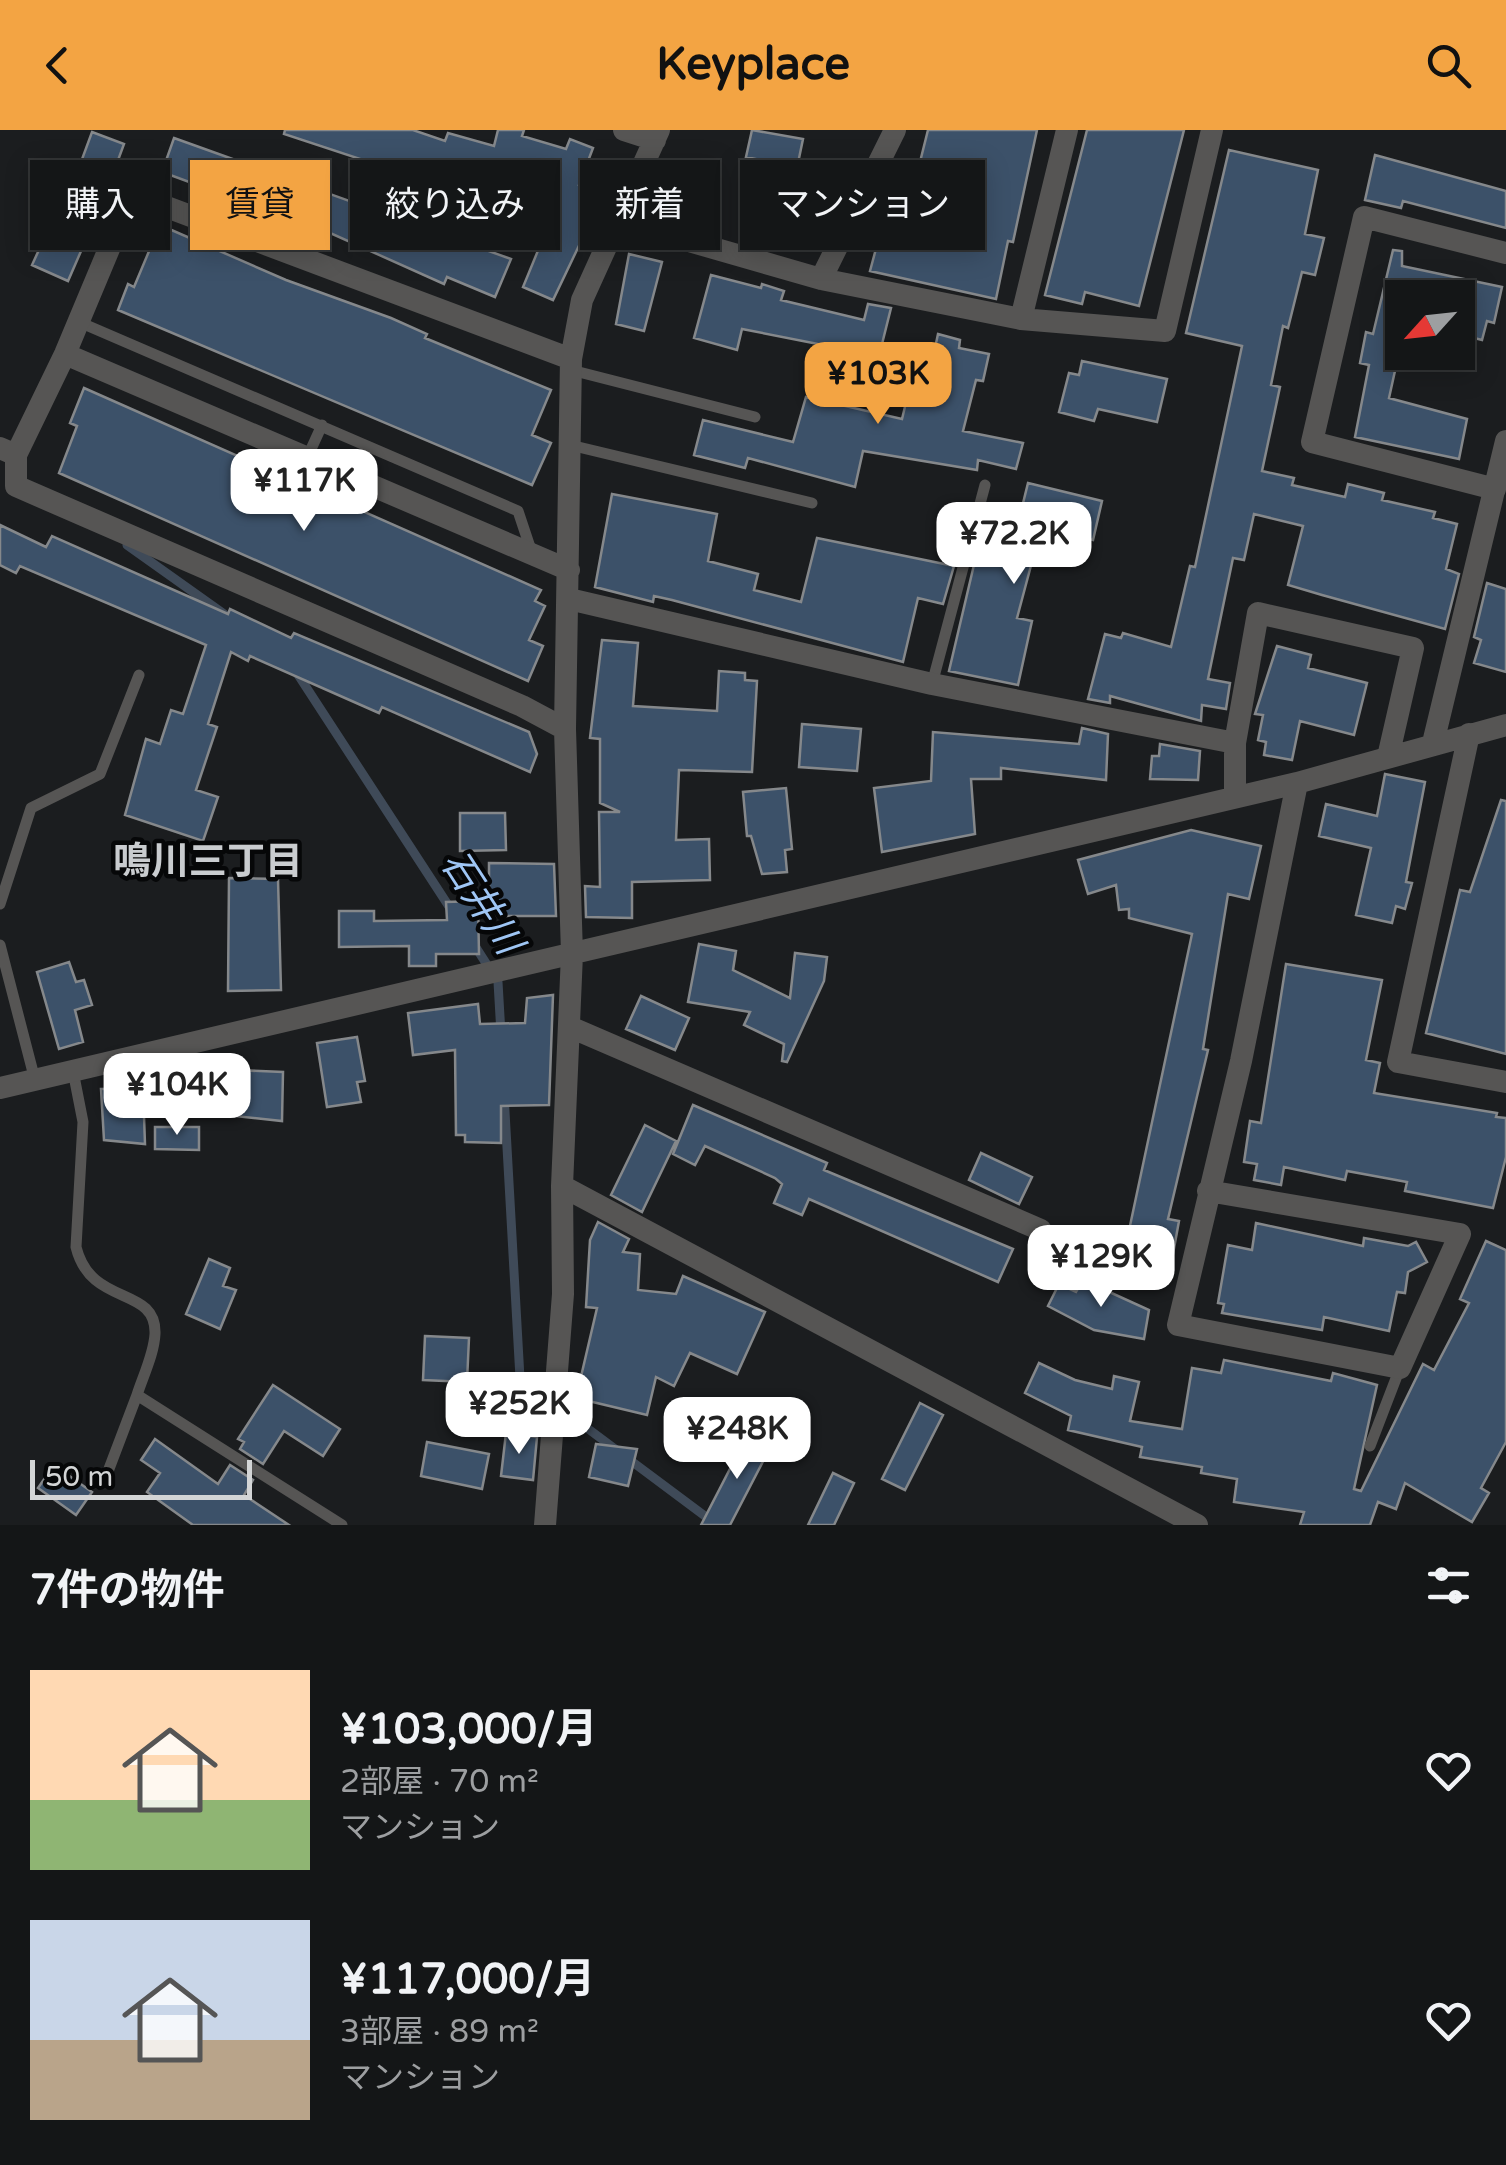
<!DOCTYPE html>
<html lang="ja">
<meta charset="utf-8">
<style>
:root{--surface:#141617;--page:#212324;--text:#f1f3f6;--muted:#9d9fa1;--line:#333536;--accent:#f3a443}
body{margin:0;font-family:"Varela Round","Noto Sans JP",sans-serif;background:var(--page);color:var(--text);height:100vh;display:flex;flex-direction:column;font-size:38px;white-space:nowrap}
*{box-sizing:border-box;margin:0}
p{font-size:32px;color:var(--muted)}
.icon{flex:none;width:55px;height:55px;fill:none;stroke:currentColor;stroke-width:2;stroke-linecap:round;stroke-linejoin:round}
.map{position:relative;height:1395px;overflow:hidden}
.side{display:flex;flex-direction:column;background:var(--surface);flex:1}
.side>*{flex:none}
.banner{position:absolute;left:30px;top:30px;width:1000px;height:90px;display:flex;gap:20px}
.needle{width:65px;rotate:243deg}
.controls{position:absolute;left:1385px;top:150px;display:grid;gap:20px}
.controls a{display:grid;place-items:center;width:90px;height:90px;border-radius:0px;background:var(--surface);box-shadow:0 5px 25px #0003,0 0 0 2px var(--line);font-size:50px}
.scale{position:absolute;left:30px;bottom:25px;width:222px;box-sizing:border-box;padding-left:10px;border:5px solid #d3d5d6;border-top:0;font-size:28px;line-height:35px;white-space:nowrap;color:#d3d5d6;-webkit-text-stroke:8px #060708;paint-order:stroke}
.price{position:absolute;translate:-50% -85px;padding:0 22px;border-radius:20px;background:#fff;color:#222;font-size:32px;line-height:65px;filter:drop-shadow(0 2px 5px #0008)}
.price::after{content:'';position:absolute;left:50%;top:60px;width:30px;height:22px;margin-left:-15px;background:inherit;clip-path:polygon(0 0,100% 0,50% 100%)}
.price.selected{background:var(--accent);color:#111}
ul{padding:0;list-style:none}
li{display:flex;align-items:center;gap:30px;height:250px;padding:0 30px}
li span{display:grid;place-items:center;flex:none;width:280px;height:200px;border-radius:0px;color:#555}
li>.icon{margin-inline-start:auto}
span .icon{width:120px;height:120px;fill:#fffc;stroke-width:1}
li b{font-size:42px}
h2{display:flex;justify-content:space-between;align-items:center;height:120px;padding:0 30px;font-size:42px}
.pill{padding:0 35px;border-radius:0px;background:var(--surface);box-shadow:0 5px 25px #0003,0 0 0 2px var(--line);font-size:35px;line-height:90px}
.pill.selected{background:var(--accent);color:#111}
header{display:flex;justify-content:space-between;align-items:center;height:130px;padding:0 30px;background:var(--accent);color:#111;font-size:45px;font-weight:800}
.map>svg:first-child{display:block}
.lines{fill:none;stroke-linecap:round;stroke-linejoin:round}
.stream{stroke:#3f4a58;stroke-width:9}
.building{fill:#3c5169;stroke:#85888b;stroke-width:2.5}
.lane{stroke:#565554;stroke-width:11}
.street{stroke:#565554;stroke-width:22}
.labels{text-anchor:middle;stroke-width:9;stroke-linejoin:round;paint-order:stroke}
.neighbourhood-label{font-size:38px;font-weight:bold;fill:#c9cccf;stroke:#060708}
.water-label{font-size:38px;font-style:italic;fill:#9fc6f5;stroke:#060708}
</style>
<header><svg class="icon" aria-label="back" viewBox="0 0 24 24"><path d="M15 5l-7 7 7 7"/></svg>Keyplace<svg class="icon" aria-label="search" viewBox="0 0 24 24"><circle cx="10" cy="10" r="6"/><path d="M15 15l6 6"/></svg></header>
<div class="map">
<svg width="1506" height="1395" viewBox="0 0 1506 1395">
<rect width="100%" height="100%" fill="#1b1d1f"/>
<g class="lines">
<path class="stream" d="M127 415 224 484
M295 540 450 778
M475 816 498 852 501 904
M504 964 520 1248 717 1395"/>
</g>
<path class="building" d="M285 0H413L445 11 448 3 494 16 498 0H524L522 6 566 19 570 9 593 18 579 55 594 60 588 75 597 78 553 170 523 157 551 89 542 85 549 66 466 42 460 62 284 4Z
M752 0 803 9 797 38 746 27Z
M928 0H1037L1013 112 1008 111 996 169 870 141 877 115 866 112 877 75 900 81 905 58 913 60Z
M1087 0H1184L1139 176 1085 162 1082 174 1045 165Z
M92 2 124 14 106 63 74 51Z
M174 8 511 129 495 167 447 147 444 154 281 81 279 85 162 42Z
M1229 20 1318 40 1305 104 1324 108 1315 145 1302 142 1288 198 1283 196 1271 255 1280 257 1262 341 1294 348 1292 355 1345 367 1348 354 1384 363 1382 370 1435 382 1433 388 1457 394 1446 439 1459 444 1445 499 1322 465 1288 455 1303 396 1254 384 1244 430 1233 428 1208 549 1230 553 1226 579 1202 575 1201 591 1110 566V573L1088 569 1105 504 1121 508 1123 503 1171 517 1190 436 1195 437 1242 216 1186 203Z
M1375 25 1506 61V98L1403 71 1401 78 1365 70Z
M160 95 286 150 391 188 427 204 425 208 551 260 532 305 551 313 532 355 118 180 128 154 134 157Z
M50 96 85 112 68 151 32 135Z
M1393 120 1402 121V136L1502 157 1494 193 1487 191 1482 210 1458 204V168H1402V209L1389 268 1467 289 1459 329 1355 307 1369 235 1360 233 1366 202 1373 204Z
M629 124 662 132 644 201 616 194Z
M711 145 761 158 762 154 784 161 781 170 864 190 868 174 891 178 879 226 742 199 737 220 694 208Z
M938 204 960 210 959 218 989 224 983 251 976 250 963 301 1023 313 1016 339 978 330 977 340 863 321 855 357 748 328 745 338 694 325 703 290 793 312 806 267 902 289 920 215 935 218Z
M1082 231 1167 249 1157 292 1098 279 1094 291 1059 282 1069 243 1079 245Z
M84 258 541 460 535 471 545 476 529 510 543 516 528 551 59 343 77 296 70 293Z
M1028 353 1102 371 1093 410 1041 398 1017 488 1032 491 1018 555 949 541 977 422 1009 430Z
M612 364 717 384 708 431 758 444 754 460 801 472 817 408 954 436 943 474 918 468 903 532 672 470 654 466 653 472 595 457Z
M0 395 46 417 52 406 228 484 230 479 291 508 294 503 529 602 537 624 530 642 382 577 379 583 250 526 248 531 231 522 208 594 217 597 196 660 218 667 203 711 125 685 146 609 160 614 171 580 183 584 206 515 20 436 16 443 0 435Z
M1487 453 1506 459V542L1474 533 1481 510 1474 507Z
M602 510 638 513 633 576 717 581 719 541 745 543V550L757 551 752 642 679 640 676 710 709 709 710 750 632 752V788L586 787 585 756 600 757 599 682H620L600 673V609L590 608Z
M1277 516 1311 525 1308 538 1367 553 1354 605 1300 591 1292 630 1264 625 1266 612 1258 610 1263 585 1255 584Z
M802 594 861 599 857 641 799 637Z
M1082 598 1108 604 1106 650 1001 638V649H971L975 704 882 722 874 658 931 651 933 602 1079 614Z
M1160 614 1200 621 1198 650 1150 649 1152 626H1159Z
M1385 644 1425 652 1406 752 1412 753 1405 779 1396 776 1392 793 1356 785 1371 718 1319 706 1326 674 1377 686Z
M786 658 792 719 785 720 787 742 762 744 751 706H747L743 662Z
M1501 670 1506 671V924L1426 903 1460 760 1470 762Z
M460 683H505L506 720 460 721Z
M1191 700 1261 716 1249 769 1228 764 1203 919 1208 920 1168 1089 1179 1091 1169 1146 1124 1124 1192 804 1129 788V779L1119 780 1116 755 1088 764 1078 730Z
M489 733 554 734 556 786H489Z
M229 748 278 749 281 860 228 861Z
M478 771 479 824H436V836H409V816L339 817V781H374V791L447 790 446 772Z
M699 814 736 821 733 840 790 868 795 823 827 827 824 851 787 932 782 931 784 914 744 895 750 882 688 872Z
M69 832 76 852 84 850 92 875 75 880 83 912 59 919 37 842Z
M1286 834 1382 850 1366 930 1380 933 1374 963 1497 983 1496 987 1506 988V1027L1493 1078 1405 1061 1407 1052 1347 1041 1345 1050 1284 1037 1281 1055 1254 1050 1257 1034 1244 1032 1250 991 1261 993Z
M553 865 549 975 501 976V1013L465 1012V1005H456L455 920 413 925 408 883 478 874 480 894 525 893 527 868Z
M641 866 689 888 675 920 626 899Z
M357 907 365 951 357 952 361 972 327 977 317 913Z
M235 940 283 942 282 991 234 986Z
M143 958 145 1014 104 1010 101 959Z
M693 975 827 1033 824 1040 1013 1119 998 1152 809 1069 802 1085 774 1073 782 1054 775 1048 705 1016 695 1035 673 1024Z
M645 995 676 1011 642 1082 611 1065Z
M155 997H199V1020L155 1019Z
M981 1023 1032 1047 1019 1074 969 1050Z
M598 1092 629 1109 623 1122 640 1124 638 1160 676 1164 683 1146 765 1182 737 1244 690 1223 674 1256 656 1247 647 1285 576 1268 597 1178 586 1177 590 1110Z
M1256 1093 1363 1116 1364 1108 1408 1116 1416 1112 1427 1132 1408 1142 1405 1163 1397 1162 1389 1201 1324 1187 1322 1200 1222 1183 1224 1174 1218 1173 1228 1115 1252 1120Z
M1486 1111 1506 1120V1312L1481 1358 1489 1363 1472 1392 1405 1353 1396 1379 1378 1372 1370 1395H1300L1304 1382 1234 1372 1237 1349 1201 1343 1202 1337 1140 1327 1142 1317 1068 1300 1071 1286 1025 1263 1039 1233 1075 1250 1112 1259 1114 1246 1139 1252 1130 1291 1182 1299 1192 1238 1221 1243 1224 1230 1331 1251 1333 1243 1377 1255 1354 1359 1361 1361 1423 1234 1434 1240 1469 1173 1460 1169Z
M209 1129 230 1138 223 1156 236 1160 220 1199 186 1184Z
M1083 1150 1149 1180 1144 1209 1094 1200 1048 1176 1059 1154 1076 1162Z
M425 1206 469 1208 467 1252 423 1250Z
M273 1255 340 1299 323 1326 284 1301 263 1334 240 1319 244 1312 238 1309Z
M920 1273 943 1285 905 1360 882 1349Z
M506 1303 537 1307 533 1350 501 1346Z
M748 1304 771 1316 730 1395H701Z
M155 1309 218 1354 230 1335 253 1350 244 1365 289 1395H193L147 1362 160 1343 141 1330Z
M427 1312 489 1324 482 1359 421 1346Z
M596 1314 637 1319 628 1356 589 1347Z
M54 1335 92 1362 76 1385 38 1358Z
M833 1343 854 1353 834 1395H808Z"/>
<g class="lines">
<path class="lane" d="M79 192 518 381 531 420
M571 240 755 287
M570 315 812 373
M307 328 322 295
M932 554 985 355
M0 774 31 678 100 644 139 545
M0 815 35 950
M73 941 83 992 76 1117C91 1178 157 1155 155 1204 154 1224 143 1246 137 1265
M1370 1316 1400 1238
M104 1352 137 1265 342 1395"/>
<path class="street" d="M624 0 655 10
M616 90 821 149 1021 189 1165 201 1212 0
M821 149 895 0
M1021 189 1067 0
M65 224 569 440
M0 318 16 325V356L522 576 565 599
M16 325 65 224 132 64 571 229
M1495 359 1312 312 1364 87 1506 123
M569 469 932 554 1235 613
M1469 604 1398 932 1506 952
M1433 613 1506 311
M1235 664V613L1258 483 1413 518 1388 627
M570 897 1041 1100
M0 958 1297 653 1506 595
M562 1056 1197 1395
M1208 1061 1460 1104 1400 1238 1178 1195 1241 931 1297 653
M545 1395 563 1164 562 1056 572 824 565 599 571 229 582 170 659 0"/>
</g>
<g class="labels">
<g class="neighbourhood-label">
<text x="208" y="744">鳴川三丁目</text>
</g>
<g class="water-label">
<text transform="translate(482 772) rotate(57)" y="13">石井川</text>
</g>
</g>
</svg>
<div class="controls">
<a><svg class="needle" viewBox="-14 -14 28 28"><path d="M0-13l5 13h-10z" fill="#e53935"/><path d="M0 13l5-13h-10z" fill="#9d9fa1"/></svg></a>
</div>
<div class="scale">50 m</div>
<b class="price selected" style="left:878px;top:297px">¥103K</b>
<b class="price" style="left:304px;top:404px">¥117K</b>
<b class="price" style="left:1014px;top:457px">¥72.2K</b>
<b class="price" style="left:177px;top:1008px">¥104K</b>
<b class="price" style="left:1101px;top:1180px">¥129K</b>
<b class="price" style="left:519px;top:1327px">¥252K</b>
<b class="price" style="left:737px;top:1352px">¥248K</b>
<div class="banner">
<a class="pill">購入</a>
<a class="pill selected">賃貸</a>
<a class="pill">絞り込み</a>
<a class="pill">新着</a>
<a class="pill">マンション</a>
</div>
</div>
<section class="side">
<h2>7件の物件<svg class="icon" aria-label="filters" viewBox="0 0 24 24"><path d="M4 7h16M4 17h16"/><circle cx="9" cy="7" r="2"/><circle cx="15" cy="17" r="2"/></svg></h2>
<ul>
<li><span style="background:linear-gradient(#ffd9b3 65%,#8fb573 0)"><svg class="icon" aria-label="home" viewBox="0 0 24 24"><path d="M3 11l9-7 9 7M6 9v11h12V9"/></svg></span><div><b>¥103,000/月</b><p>2部屋 · 70 m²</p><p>マンション</p></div><svg class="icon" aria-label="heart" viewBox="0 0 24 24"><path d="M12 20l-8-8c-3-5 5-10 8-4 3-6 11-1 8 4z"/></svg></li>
<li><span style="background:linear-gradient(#c9d6e8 60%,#b9a48a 0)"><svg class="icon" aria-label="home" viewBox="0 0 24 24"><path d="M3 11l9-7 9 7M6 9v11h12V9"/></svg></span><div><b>¥117,000/月</b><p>3部屋 · 89 m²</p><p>マンション</p></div><svg class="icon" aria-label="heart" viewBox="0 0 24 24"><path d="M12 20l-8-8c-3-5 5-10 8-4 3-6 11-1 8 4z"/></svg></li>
</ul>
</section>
